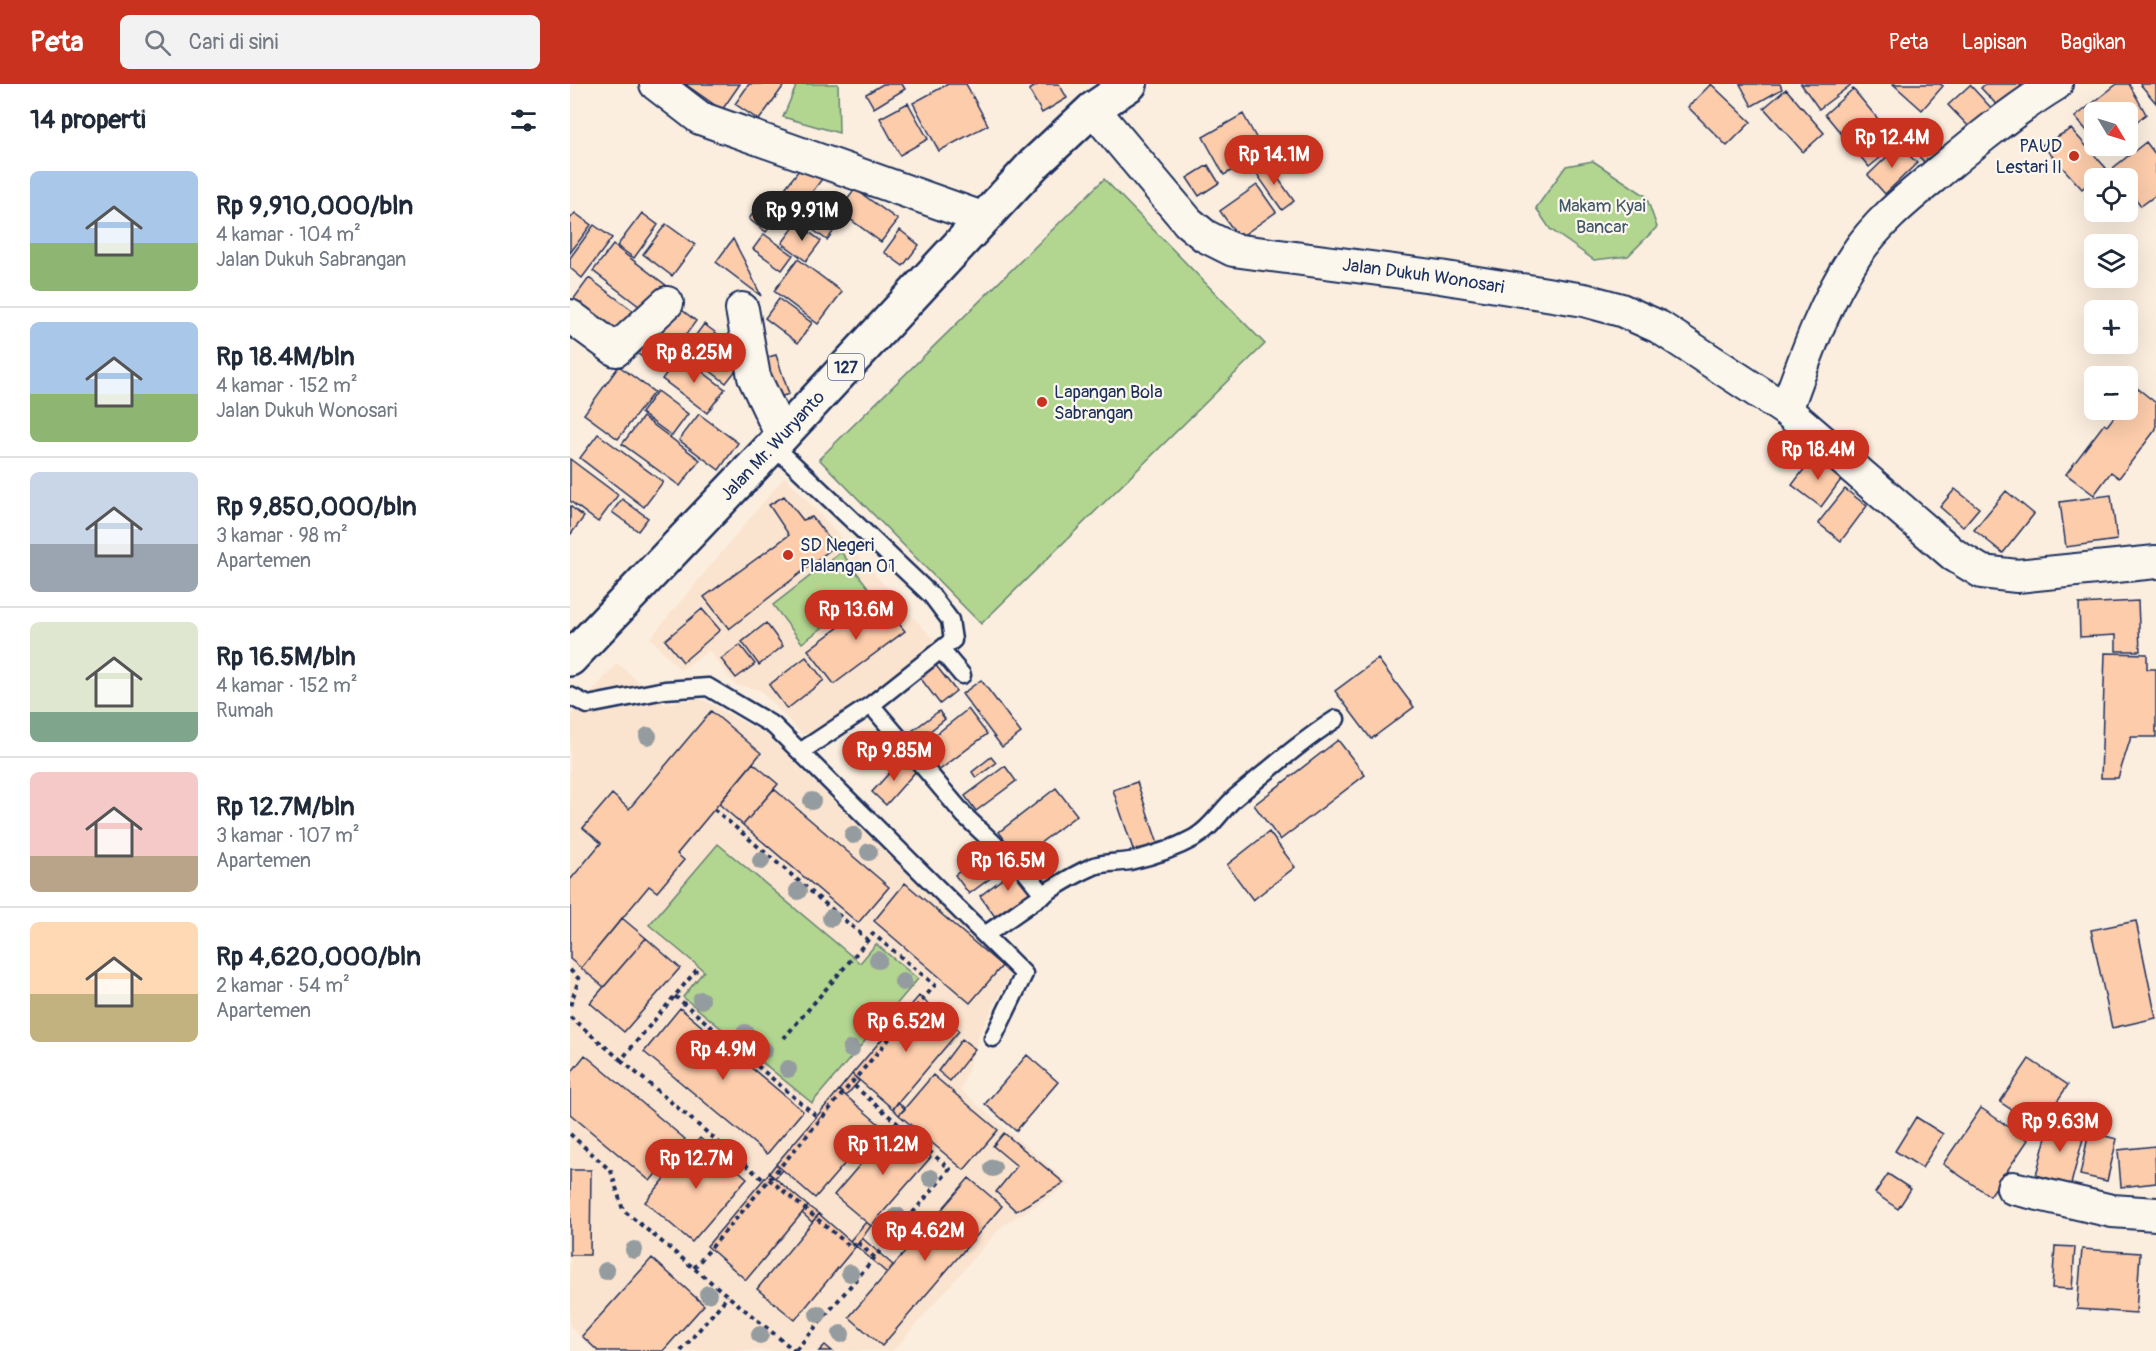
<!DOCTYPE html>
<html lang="id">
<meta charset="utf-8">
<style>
:root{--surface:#fff;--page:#f2f2f3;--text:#1f2937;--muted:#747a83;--line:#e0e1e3;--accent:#c8321e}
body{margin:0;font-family:Pangolin,sans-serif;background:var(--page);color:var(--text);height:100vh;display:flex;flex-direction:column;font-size:22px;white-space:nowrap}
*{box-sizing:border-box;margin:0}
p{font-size:20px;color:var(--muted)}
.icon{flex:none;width:33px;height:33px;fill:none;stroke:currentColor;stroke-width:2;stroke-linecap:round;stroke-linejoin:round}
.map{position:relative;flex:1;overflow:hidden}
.sheet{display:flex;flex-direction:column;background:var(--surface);width:570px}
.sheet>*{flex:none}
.needle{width:39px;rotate:128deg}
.buttons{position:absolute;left:1514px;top:18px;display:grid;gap:12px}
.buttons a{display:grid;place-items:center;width:54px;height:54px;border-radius:9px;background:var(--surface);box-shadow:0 6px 24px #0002;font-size:30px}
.price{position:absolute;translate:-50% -51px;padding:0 14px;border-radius:21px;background:var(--accent);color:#fff;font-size:20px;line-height:39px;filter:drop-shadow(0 2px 3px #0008)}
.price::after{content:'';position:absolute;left:50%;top:36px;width:18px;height:14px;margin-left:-9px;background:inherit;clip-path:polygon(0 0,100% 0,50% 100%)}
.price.active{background:#222;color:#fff}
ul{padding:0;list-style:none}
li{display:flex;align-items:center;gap:18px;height:150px;padding:0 30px}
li+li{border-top:2px solid var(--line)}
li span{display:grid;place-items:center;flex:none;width:168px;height:120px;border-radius:9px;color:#555}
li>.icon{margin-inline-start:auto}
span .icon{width:72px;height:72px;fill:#fffc;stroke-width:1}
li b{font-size:26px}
h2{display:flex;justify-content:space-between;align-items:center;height:72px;padding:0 30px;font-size:26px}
header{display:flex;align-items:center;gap:36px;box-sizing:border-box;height:84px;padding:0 30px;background:var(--accent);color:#fff}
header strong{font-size:28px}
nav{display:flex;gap:33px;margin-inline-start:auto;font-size:21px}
.search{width:420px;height:54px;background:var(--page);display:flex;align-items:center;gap:15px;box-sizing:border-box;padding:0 21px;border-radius:9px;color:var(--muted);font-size:22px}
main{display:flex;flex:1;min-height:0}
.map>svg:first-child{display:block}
.built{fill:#fbe4cf}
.green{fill:#b2d58f;stroke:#668276;stroke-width:1.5}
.building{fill:#fcccab;stroke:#1b2f5e;stroke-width:1.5}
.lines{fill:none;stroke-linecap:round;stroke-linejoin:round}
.service-casing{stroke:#1b2f5e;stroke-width:21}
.minor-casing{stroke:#1b2f5e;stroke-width:36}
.primary-casing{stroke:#1b2f5e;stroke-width:38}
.path{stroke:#1b2f5e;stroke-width:4;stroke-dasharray:4.5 4.5;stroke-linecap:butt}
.service{stroke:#fbf7ec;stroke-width:16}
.minor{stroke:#fbf7ec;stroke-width:32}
.primary{stroke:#fbf7ec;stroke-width:33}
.tree{fill:#959c9f}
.poi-dot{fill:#c8321e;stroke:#fbf7ec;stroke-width:2}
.labels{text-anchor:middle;stroke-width:4.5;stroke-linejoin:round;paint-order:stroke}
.shield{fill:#fbf7ec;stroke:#5e6b89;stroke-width:1.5}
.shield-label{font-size:16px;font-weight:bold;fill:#1b2f5e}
.poi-label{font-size:18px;fill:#1b2f5e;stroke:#fbf7ec;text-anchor:start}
.park-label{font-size:18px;fill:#41586a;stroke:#fbf7ec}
.street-label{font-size:18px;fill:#1b2f5e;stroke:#fbf7ec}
</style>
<header>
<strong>Peta</strong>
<div class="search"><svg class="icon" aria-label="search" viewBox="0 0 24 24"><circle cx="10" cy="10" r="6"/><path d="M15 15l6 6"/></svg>Cari di sini</div>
<nav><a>Peta</a><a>Lapisan</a><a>Bagikan</a></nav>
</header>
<main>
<section class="sheet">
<h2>14 properti<svg class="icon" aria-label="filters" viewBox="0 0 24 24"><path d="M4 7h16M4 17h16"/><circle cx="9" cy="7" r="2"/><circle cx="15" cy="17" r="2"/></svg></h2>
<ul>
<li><span style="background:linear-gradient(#a9c7e8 60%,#8fb573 0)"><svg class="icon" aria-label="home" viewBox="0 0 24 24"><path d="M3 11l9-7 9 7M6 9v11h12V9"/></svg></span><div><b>Rp 9,910,000/bln</b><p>4 kamar · 104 m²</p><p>Jalan Dukuh Sabrangan</p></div></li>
<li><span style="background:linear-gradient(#a9c7e8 60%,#8fb573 0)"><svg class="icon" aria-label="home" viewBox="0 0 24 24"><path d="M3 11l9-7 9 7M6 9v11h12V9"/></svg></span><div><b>Rp 18.4M/bln</b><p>4 kamar · 152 m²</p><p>Jalan Dukuh Wonosari</p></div></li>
<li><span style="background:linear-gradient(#c9d6e8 60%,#9aa5b1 0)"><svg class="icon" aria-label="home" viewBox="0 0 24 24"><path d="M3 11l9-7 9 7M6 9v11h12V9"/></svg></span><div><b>Rp 9,850,000/bln</b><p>3 kamar · 98 m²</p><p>Apartemen</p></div></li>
<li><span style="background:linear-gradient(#dfe7d0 75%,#7fa58c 0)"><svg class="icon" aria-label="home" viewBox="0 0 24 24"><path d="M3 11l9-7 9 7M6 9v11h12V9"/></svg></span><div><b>Rp 16.5M/bln</b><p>4 kamar · 152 m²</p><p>Rumah</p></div></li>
<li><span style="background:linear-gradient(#f6c9c9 70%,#b9a48a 0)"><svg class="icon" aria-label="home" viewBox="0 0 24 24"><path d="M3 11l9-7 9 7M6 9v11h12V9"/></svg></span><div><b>Rp 12.7M/bln</b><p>3 kamar · 107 m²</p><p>Apartemen</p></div></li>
<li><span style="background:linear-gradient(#ffd9b3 60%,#c2b280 0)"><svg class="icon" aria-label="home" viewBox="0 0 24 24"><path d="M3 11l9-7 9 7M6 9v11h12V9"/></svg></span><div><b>Rp 4,620,000/bln</b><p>2 kamar · 54 m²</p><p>Apartemen</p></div></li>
</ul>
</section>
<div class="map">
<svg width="1586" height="1267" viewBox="0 0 1586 1267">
<rect width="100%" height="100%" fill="#fbeedf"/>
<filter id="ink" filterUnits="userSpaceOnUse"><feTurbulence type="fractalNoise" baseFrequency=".0167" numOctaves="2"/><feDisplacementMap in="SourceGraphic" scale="12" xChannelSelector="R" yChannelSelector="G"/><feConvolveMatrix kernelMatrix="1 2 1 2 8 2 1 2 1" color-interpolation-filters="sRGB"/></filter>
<g filter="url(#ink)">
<path class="built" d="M215 392 367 559 250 651 232 650 190 606 165 601 139 567 110 586 80 554Z
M47 579 95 620 130 614 198 652 441 890 410 949 391 1006 500 1100 432 1142 323 1267H25L0 1242V633Z"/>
<path class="green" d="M227 0H268L269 49 213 33Z
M1023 77 1076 112 1087 143 1058 172 1024 176 980 145 966 124 996 82Z
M534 95 695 260 411 540 249 375Z
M271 468 301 507 232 559 203 521Z
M148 760 290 879 306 860 348 895 242 1019 113 913 134 887 79 841Z"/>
<path class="building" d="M115 0H170L152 26Z
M179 0H215L189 36 165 20Z
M313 0H332L335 5 304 24 296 10Z
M378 0H396L418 41 369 67 343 19Z
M469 0H489L497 14 472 29 459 6Z
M1141 0 1181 38 1157 62 1118 23Z
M1170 0H1210L1212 5 1182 22Z
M1231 0H1282L1249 25Z
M1323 0H1370L1373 2 1352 26Z
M1415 0H1449L1459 10 1437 32 1411 4Z
M1547 0H1559L1576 30 1557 46V28H1524V55L1505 33Z
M1570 0H1586V19Z
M1400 1 1424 27 1403 47 1378 21Z
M1216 5 1254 49 1233 68 1194 24Z
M1283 5 1328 59 1299 83 1255 30Z
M338 19 358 55 330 71 310 34Z
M673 30 694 68 654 91 633 53Z
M1353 44 1371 64 1355 79 1337 59Z
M1501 45 1536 84 1512 105 1472 61Z
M1576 58 1586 71V111L1571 122 1557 103V94H1550L1543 84Z
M1329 61 1347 79 1315 110 1298 91Z
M239 73 258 87 225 131 205 117Z
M696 77 724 117 712 126 684 86Z
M638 81 649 99 629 112 617 94Z
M687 101 706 128 669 154 650 127Z
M285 105 328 136 311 158 269 127Z
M1524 107V126L1515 113Z
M246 112 274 133 257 156 228 135Z
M194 113 212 127 196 148 179 135Z
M1525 128H1541L1530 135Z
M5 129 21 141 0 169V135Z
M72 129 88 141 64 174 47 162Z
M227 139 251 157 236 177 212 159Z
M96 140 125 161 102 192 73 170Z
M24 141 42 154 12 194 0 184V174Z
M330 146 349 161 333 182 314 168Z
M194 150 223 171 212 186 183 165Z
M163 155 175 178 191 212 146 178Z
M43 161 97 202 78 229 23 187Z
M228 175 272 208 248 240 204 207Z
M19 194 70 232 51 258 0 220Z
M209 215 242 239 228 259 195 234Z
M104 220 126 237 90 286 67 269Z
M134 240 177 272 156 299 114 267Z
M110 271 155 305 137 329 92 295Z
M206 271 219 310 203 315 191 275Z
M49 282 84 308 48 355 14 330Z
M1566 303 1586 319V345L1549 394 1541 388 1524 411 1496 390 1534 340 1537 342 1549 326H1557V315Z
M87 307 118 330 102 352 71 329Z
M129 330 168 359 149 386 109 356Z
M73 333 130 376 110 402 52 360Z
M28 350 93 398 74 423 10 374Z
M1244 372 1273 393 1251 423 1222 401Z
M0 375 48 411 28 438 0 417Z
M1275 405 1297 422 1271 457 1248 439Z
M1385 405 1409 424 1393 443 1370 423Z
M1436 407 1464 430 1433 469 1404 446Z
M1541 411 1547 456 1496 463 1490 418Z
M214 412 233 436 242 433 265 462 159 545 134 513 219 451 199 421Z
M52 415 78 434 68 447 42 428Z
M0 422 14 433 0 451Z
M308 514 335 547 264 600 238 566Z
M1568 517 1570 567H1546V551L1510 553 1509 520Z
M132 525 150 546 113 578 95 556Z
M196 539 213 562 189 581 172 558Z
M170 561 185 580 166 594 151 575Z
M1535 569 1577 570V585H1586V653H1561L1548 694H1531Z
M236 573 254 596 217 625 199 601Z
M808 575 844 623 801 655 765 607Z
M364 579 386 607 370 620 348 591Z
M411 596 451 649 432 663 392 610Z
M398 625 417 650 363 691 345 667Z
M141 627 191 669 107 770 114 776 87 808 79 802 11 884 0 875V796L31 759 13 744 42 710 59 725Z
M369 627 375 635 349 656 342 647Z
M768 656 795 691 710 756 684 721Z
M421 673 426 679 406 694 402 688Z
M332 675 346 687 316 721 302 708Z
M183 679 208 700 173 741 149 720Z
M435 682 446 697 406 727 395 712Z
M567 698 589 763 565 771 543 706Z
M486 704 507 731 449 775 429 748Z
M204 705 319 803 288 839 173 741Z
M699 748 725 783 683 816 657 781Z
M420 765 434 784 399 810 385 791Z
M449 782 466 804 426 834 410 812Z
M335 799 432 882 400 919 304 837Z
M52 834 76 854 34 903 11 884Z
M1566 837 1586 934 1542 944 1521 846Z
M76 854 110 884 54 948 20 919Z
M349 912 389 947 323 1025 282 990Z
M110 924 233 1027 197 1070 74 968Z
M392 955 405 965 380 997 368 987Z
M15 971 115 1055 80 1097 0 1030V990Z
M457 971 488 998 446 1047 415 1020Z
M1459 975 1498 1001 1469 1044 1430 1018Z
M282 990 289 997 276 1012 269 1006Z
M363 991 428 1046 394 1086 329 1031Z
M269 1006 309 1040 245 1114 206 1080Z
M328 1018 335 1025 329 1031 323 1025Z
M1411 1024 1458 1056 1420 1112 1373 1080Z
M1346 1033 1373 1050 1352 1084 1325 1067Z
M1480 1038 1515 1047 1501 1100 1466 1091Z
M324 1041 361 1073 301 1142 264 1111Z
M1519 1048 1547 1055 1537 1097 1510 1091Z
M434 1049 494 1099 446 1127 426 1108 447 1082 423 1062Z
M130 1054 177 1094 122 1158 75 1118Z
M1585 1062 1586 1099 1551 1103 1548 1066Z
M206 1080 212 1086 205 1094 199 1089Z
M0 1086H21L20 1171H0Z
M199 1089 238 1122 176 1196 137 1162Z
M1318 1090 1341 1105 1328 1125 1305 1109Z
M399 1094 432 1122 312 1262 279 1233Z
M238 1122 249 1130 242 1138 232 1129Z
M249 1130 286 1162 225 1236 187 1205Z
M296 1138 301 1142 286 1162 280 1157Z
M292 1154 323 1181 317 1189 286 1162Z
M1485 1162 1505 1163 1502 1205 1482 1204Z
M1512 1165 1570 1169 1566 1229 1507 1225Z
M82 1174 134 1221 93 1267H28L12 1252Z
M255 1261 262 1267H249Z"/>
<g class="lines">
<defs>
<path id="service" d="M203 361 362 512 380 536 383 556 301 621 230 668
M371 566 392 591
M0 612 18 621 95 606 138 603 204 642 454 890 423 954
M301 621 395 732 437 772 450 781 474 811
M416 850C451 827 485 799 524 782 534 778 548 779 560 777 582 772 604 765 624 754 642 744 651 726 666 713 699 686 730 658 766 635"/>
<g id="minor">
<path d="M86 0 130 34 412 134"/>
<path id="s1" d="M523 25 618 138 635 152 663 166 870 193 1014 216 1051 226 1089 243 1216 326 1384 471 1412 488 1447 492 1586 478"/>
<path d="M172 225 184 293 212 352"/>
<path d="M0 232 46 266 97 219"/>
<path d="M1216 326C1235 274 1254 219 1285 172 1305 141 1334 117 1362 94 1401 61 1442 27 1486 0"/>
<path d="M1443 1104 1542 1127 1586 1130"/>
</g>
<g id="primary">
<path id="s2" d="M0 575 212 352 464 80 523 25 560 0"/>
</g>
</defs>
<use href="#service" class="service-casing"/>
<use href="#minor" class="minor-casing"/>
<use href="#primary" class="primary-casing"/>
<path class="path" d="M144 725 298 856
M0 886 9 895 0 922
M105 912 250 1035
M0 933 51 976 129 883
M51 976 196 1098
M0 1050 41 1087 53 1126 225 1267
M199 1095 281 1163 286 1157 305 1174
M124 1184 365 901 303 850 214 954
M226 1266 380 1085 281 999
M111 1267 158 1212"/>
<use href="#service" class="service"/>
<use href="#minor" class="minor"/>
<use href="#primary" class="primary"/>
</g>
<g class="tree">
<circle cx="78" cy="652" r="9"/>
<circle cx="242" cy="717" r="9"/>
<circle cx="283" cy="751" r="9"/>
<circle cx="299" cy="768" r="9"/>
<circle cx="191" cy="777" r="9"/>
<circle cx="228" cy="807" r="9"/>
<circle cx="261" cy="834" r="9"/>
<circle cx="308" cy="876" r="9"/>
<circle cx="333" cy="898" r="9"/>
<circle cx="131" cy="916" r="9"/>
<circle cx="312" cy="928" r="9"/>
<circle cx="175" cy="949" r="9"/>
<circle cx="281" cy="965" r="9"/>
<circle cx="194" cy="966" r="9"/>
<circle cx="218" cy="985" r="9"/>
<circle cx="423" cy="1084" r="9"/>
<circle cx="361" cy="1094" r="9"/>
<circle cx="327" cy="1132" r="9"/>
<circle cx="64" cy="1166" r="9"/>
<circle cx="36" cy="1187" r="9"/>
<circle cx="280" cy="1189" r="9"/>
<circle cx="138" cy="1210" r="9"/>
<circle cx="248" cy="1230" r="9"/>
<circle cx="271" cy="1250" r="9"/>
<circle cx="190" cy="1251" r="9"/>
</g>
</g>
<g class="poi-dot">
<circle cx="1504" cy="72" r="6"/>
<circle cx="472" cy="318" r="6"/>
<circle cx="218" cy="471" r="6"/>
</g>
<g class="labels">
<rect class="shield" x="258" y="270" width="36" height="26" rx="4.5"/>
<g class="shield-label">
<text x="276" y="289">127</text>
</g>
<g class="poi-label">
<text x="1492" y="68" text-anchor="end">PAUD<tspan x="1492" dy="21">Lestari II</tspan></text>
<text x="484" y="314">Lapangan Bola<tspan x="484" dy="21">Sabrangan</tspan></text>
<text x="230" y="467">SD Negeri<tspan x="230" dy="21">Plalangan 01</tspan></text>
</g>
<g class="park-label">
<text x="1032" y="128">Makam Kyai<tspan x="1032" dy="21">Bancar</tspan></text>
</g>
<g class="street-label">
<text dy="6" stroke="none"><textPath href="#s1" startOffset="393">Jalan Dukuh Wonosari</textPath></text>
<text dy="6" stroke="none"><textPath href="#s2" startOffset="294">Jalan Mr. Wuryanto</textPath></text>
</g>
</g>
</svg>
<div class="buttons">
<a><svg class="needle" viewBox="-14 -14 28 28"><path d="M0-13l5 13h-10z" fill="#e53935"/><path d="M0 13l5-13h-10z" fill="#747a83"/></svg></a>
<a><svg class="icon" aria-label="locate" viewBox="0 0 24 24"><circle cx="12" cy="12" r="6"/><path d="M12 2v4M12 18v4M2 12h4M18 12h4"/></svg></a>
<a><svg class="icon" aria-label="layers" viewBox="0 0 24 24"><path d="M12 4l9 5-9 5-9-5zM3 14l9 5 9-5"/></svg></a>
<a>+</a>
<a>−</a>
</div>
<b class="price" style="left:1322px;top:85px">Rp 12.4M</b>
<b class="price" style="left:704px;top:102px">Rp 14.1M</b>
<b class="price active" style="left:232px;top:158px">Rp 9.91M</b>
<b class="price" style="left:124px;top:300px">Rp 8.25M</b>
<b class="price" style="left:1248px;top:397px">Rp 18.4M</b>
<b class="price" style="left:286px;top:557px">Rp 13.6M</b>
<b class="price" style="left:324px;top:698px">Rp 9.85M</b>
<b class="price" style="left:438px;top:808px">Rp 16.5M</b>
<b class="price" style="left:336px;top:969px">Rp 6.52M</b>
<b class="price" style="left:153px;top:997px">Rp 4.9M</b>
<b class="price" style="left:1490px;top:1069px">Rp 9.63M</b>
<b class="price" style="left:313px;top:1092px">Rp 11.2M</b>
<b class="price" style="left:126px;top:1106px">Rp 12.7M</b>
<b class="price" style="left:355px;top:1178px">Rp 4.62M</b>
</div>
</main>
